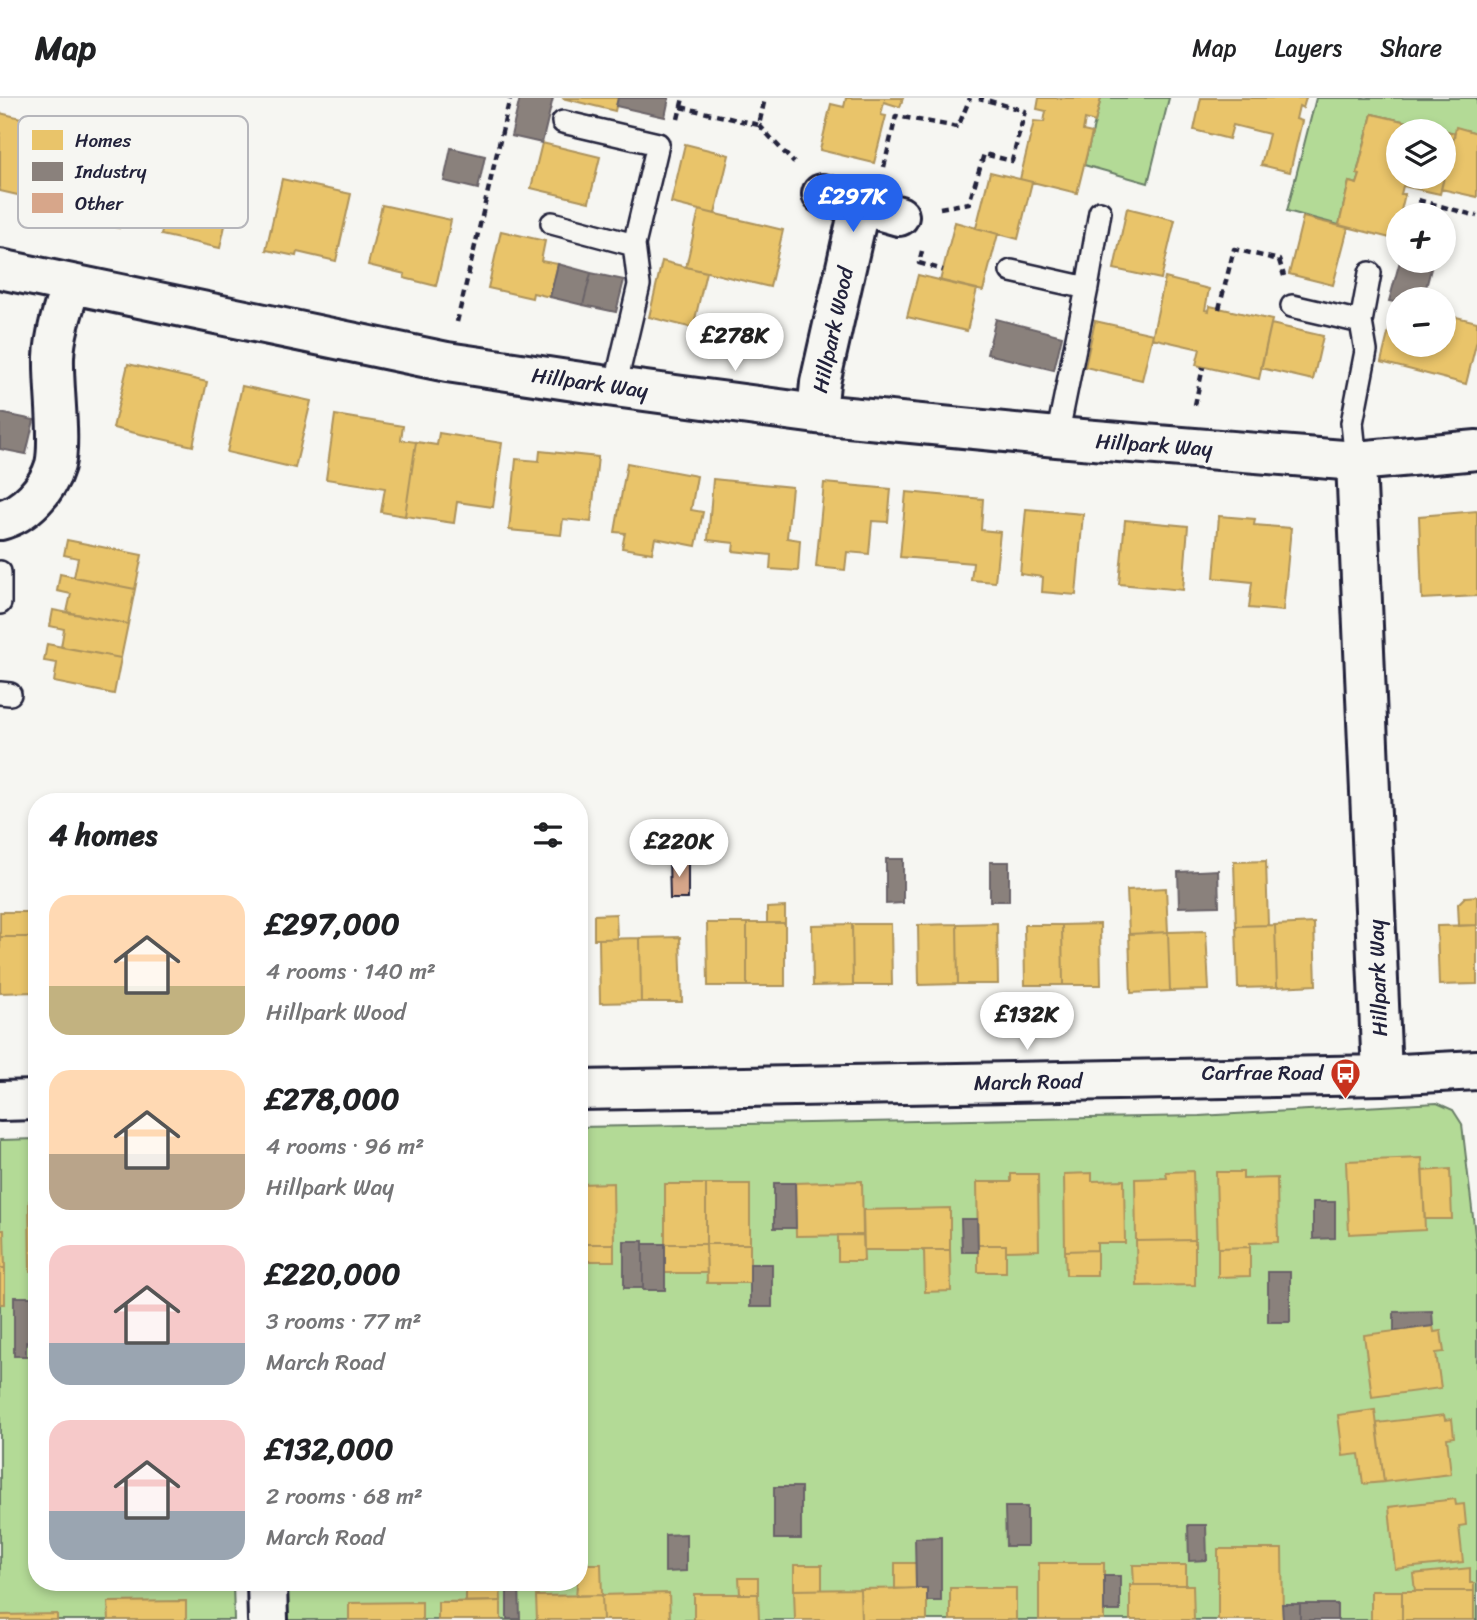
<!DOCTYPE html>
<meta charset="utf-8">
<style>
:root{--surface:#fff;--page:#f2f2f2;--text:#202124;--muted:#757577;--line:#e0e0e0;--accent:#2563eb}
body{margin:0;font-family:Sriracha,sans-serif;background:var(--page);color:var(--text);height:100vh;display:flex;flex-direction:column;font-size:26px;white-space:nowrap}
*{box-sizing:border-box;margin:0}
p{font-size:23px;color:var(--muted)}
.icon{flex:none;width:38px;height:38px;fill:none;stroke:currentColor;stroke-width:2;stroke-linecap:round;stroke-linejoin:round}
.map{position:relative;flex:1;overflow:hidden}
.sheet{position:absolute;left:28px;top:695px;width:560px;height:798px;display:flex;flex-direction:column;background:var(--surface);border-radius:28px;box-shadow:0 4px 10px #0003}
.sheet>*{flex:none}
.fabs{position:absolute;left:1386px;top:21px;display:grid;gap:14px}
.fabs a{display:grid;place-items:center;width:70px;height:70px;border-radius:50%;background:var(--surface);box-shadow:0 4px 10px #0003;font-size:35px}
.price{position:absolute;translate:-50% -60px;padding:0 16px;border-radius:24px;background:#fff;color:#222;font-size:23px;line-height:46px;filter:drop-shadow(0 2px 4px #0008)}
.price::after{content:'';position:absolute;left:50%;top:42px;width:21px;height:16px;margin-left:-10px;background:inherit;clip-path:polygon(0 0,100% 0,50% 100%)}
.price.active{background:var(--accent);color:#fff}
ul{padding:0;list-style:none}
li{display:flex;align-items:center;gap:21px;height:175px;padding:0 21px}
li span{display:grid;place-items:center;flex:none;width:196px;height:140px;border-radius:21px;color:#555}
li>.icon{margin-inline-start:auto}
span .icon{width:84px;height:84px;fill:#fffc;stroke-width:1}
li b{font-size:30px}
h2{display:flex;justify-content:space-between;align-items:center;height:84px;padding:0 21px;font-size:30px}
header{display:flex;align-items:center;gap:42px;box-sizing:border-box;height:98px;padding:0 35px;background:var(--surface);border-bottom:2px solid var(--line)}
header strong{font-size:33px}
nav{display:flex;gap:38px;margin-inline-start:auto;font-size:24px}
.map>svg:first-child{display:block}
.green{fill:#b3da96;stroke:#6a7e68;stroke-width:2}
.homes{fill:#e9c46a;stroke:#ad935c;stroke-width:2;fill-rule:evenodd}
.industry{fill:#8a817c;stroke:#6b6468;stroke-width:2}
.building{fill:#d7a68a;stroke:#22223b;stroke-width:2}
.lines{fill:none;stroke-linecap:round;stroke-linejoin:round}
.lane-casing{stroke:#22223b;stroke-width:26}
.street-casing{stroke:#22223b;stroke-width:44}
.path{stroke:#22223b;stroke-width:4.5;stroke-dasharray:7 5;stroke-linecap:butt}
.lane{stroke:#f6f6f2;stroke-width:21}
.street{stroke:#f6f6f2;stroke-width:38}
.labels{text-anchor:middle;stroke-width:7;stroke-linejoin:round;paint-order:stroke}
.street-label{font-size:21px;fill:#22223b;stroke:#f6f6f2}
.poi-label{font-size:21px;fill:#22223b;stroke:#f6f6f2;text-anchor:end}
.key{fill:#f6f6f2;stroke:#b6b6bb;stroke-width:2}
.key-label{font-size:19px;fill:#22223b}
</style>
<header>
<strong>Map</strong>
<nav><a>Map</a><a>Layers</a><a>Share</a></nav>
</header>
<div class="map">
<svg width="1477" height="1522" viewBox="0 0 1477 1522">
<rect width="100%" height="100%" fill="#f6f6f2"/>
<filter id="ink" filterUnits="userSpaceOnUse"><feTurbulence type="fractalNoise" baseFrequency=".0143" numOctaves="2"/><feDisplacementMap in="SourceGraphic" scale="14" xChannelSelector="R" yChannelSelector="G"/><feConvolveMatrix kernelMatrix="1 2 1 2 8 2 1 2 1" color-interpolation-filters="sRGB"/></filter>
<g filter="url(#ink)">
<path class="green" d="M1101 0H1169L1148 85 1084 67Z
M1316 0H1477V35L1457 30 1455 35 1372 16 1357 75 1360 77 1357 86 1349 84 1339 127 1287 113Z
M1437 1005 1453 1012 1462 1026 1477 1153V1522H288L287 1484H579V1029L1199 1018Z
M37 1041V1484H233L234 1522H0V1042Z"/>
<path class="homes" d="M562 0H618L615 13Z
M846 0H903L900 9 884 4 881 17 886 18 874 65 820 52 831 6 844 9Z
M1039 0H1101L1095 24 1085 21 1083 33 1092 35 1077 95 1020 81 1034 23 1044 24 1046 13 1037 11Z
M1201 0H1306L1303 10 1299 8 1296 21 1302 23 1290 74 1261 67 1269 36 1233 27 1229 41 1194 32Z
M0 15 38 24 22 98 0 93Z
M1372 16 1455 35 1440 96 1403 88 1401 96H1405L1394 141 1339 127 1349 84 1357 86 1360 77 1357 76ZM1398 33H1444V79H1398Z
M1456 29 1477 35V99L1441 91Z
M55 34 84 41 81 53 134 65 119 130 56 116 60 100 41 96Z
M542 45 600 59 589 104 531 90Z
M685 46 729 57 715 116 671 105Z
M176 70 235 83 220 150 161 137Z
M990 74 1032 84 1018 141 976 130Z
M282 81 351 96 336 163 297 154 296 158 266 152Z
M382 107 451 122 436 188 404 180 405 176 368 167Z
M1127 110 1175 122 1161 181 1114 171Z
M699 112 783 132 770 189 686 169Z
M1303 119 1348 130 1333 187 1289 176Z
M955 124 998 136 983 193 940 183Z
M501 133 545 143 541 163 558 166 550 199 533 195 532 200 488 190Z
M662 163 706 174 693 230 649 219Z
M918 177 977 191 967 233 907 219Z
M1165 180 1209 191 1205 212 1209 213 1210 208 1272 222 1259 281 1196 267 1200 251 1152 240Z
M1396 204 1398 205V247H1444V216L1477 224V242L1466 286 1381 264Z
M1095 223 1153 236 1142 282 1085 269Z
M1271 226 1323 238 1313 282 1261 270Z
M128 266 207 284 193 348 113 330Z
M242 288 311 303 295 370 227 354Z
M335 317 403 328 401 342 416 344 405 418 381 414 385 390 326 381Z
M439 335 502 345 493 409 457 404 454 425 405 418 416 344 437 347Z
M540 353 598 359 591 424 563 421 561 437 509 432 516 361 539 363Z
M627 365 697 378 691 412 703 414 696 448 655 440 652 455 622 450 625 435 615 434Z
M713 381 792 389 787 440 800 442 798 473 770 471 771 457 733 453 734 445 708 442Z
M824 385 891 391 888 424 872 423 869 456 847 454 845 472 816 469Z
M906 394 983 401 981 432 1000 434 995 484 971 482 973 465 900 459Z
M1026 411 1083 416 1076 497 1042 494 1043 479 1020 476Z
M1477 413V498L1422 501 1419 418Z
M1219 418 1255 421 1254 427 1291 430 1283 513 1249 510 1252 484 1214 480Z
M1125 422 1188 428 1183 492 1119 486Z
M67 442 142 457 135 491 74 479 78 460 64 457Z
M60 476 135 491 128 526 67 514 71 496 57 493Z
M53 512 128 526 121 560 61 549 64 531 50 528Z
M47 546 121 560 114 596 54 584 57 565 44 563Z
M1266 763 1268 827 1236 828 1234 764Z
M1166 790 1168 834 1129 836 1127 792Z
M1477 798V827L1459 828 1458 806 1465 799Z
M785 809V825H767V810Z
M0 814H37V839H0Z
M616 816 617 841H594V817Z
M707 825H747V888H708Z
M747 825H785V888H747Z
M997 825 998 886H958L957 826Z
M1314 825 1316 887 1277 889 1275 827Z
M852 826H891L892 887H853Z
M852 826 853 887 813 888 812 827Z
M957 826 958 886 919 887 918 827Z
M1100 826 1101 887H1063L1062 827Z
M1024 827H1062L1063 887H1025Z
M1275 827 1277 889 1238 890 1236 828Z
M1477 827V886L1439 887 1437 828Z
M1206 833 1209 892 1170 893 1168 834Z
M1168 834 1170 893 1131 895 1129 836Z
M0 839H37V894L0 895Z
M680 839 682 904H641L640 840Z
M640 840 641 904 600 905 599 841Z
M1422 1060 1425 1132 1349 1136 1346 1063Z
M1450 1071 1452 1121H1425L1422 1073Z
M1193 1073 1195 1142 1136 1143 1135 1081 1167 1080 1166 1074Z
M1216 1074H1243V1081L1277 1080 1278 1144 1250 1145V1149L1218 1150Z
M1092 1075V1083L1124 1082 1125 1145H1097V1152L1065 1153 1064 1076Z
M1011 1076H1038L1039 1152 1006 1153V1147H978L977 1084H1011Z
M862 1083 863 1137 796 1138 795 1085Z
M613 1085 614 1146H579V1086Z
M665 1086H706V1146H665Z
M706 1086H750V1146H706Z
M29 1103H37V1174H30Z
M950 1110V1152H864L863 1112Z
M0 1132H4L5 1170H0Z
M838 1137H863L864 1163H838Z
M1195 1142V1187L1137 1188 1136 1143Z
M579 1146H614V1163H579Z
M665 1146H706L707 1175H665Z
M706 1146H750V1185H707Z
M978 1147H1006V1174H978Z
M1250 1149V1178L1218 1179V1150Z
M924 1152H950L951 1193 925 1194Z
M1097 1152V1177H1066L1065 1153Z
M0 1170H5V1206H0Z
M1433 1228 1434 1234 1441 1233 1444 1254 1436 1255 1441 1290 1372 1299 1364 1237Z
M1375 1312 1384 1384 1363 1386 1359 1356 1343 1358 1338 1317Z
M1444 1317 1445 1322 1452 1321 1454 1339 1447 1340 1451 1376 1384 1384 1377 1325Z
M1455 1401 1456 1407 1464 1406 1466 1427 1459 1428 1463 1464 1395 1471 1389 1409Z
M1218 1451H1282L1283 1522H1218Z
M895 1465H916V1490L895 1491Z
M1039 1465H1104V1522H1039Z
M579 1466H601L602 1497 576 1498Z
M794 1467H822V1492H794Z
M1133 1467H1186V1487H1134Z
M1470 1470V1485H1474V1493H1415L1413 1476Z
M739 1480H758V1496H740Z
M466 1484H500L501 1503 466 1504Z
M1130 1487H1193L1194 1522H1130Z
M927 1490V1522H861L860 1491Z
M950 1490H1016V1522H950Z
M860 1491 861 1522H795L794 1492Z
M1371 1493H1402V1522H1371Z
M1402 1493H1474V1522H1402Z
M669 1495 670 1522H603L602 1497Z
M694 1496H758L759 1522H694Z
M602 1497 603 1522H537L536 1498Z
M186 1503V1522H109L108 1504Z
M501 1503V1522H438V1504Z
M422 1504V1522H349V1505Z
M57 1516V1522H0V1517Z"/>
<path class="industry" d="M520 0H553L542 45 511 38Z
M618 0H669L665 19 616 8Z
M451 50 485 58 478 91 444 83Z
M1400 163H1433L1423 201H1398V205L1389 203Z
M558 166 591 175 583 207 550 199Z
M591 175 624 182 616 214 583 207Z
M996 221 1062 238 1054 272 987 256Z
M0 315 34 322 26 356 0 351Z
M886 761H903V805L886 806Z
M990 764H1009V803H990Z
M1218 772 1219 808 1179 809 1178 774Z
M774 1085H795L796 1130H774Z
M1313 1104H1335V1140L1313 1141Z
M961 1121H977L978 1154H962Z
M624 1143H643V1190H624Z
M643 1146H665V1192H643Z
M750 1166H772V1209H750Z
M1268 1174H1290V1224H1268Z
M14 1199H34V1244H26V1258H14Z
M1432 1213 1433 1228 1394 1233V1214Z
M774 1389H801V1441H774Z
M1005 1409H1027V1448H1006Z
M1188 1427H1206L1207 1462 1189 1463Z
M686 1436V1473L665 1474V1437Z
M941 1439V1503H927V1490H916L915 1440Z
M1104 1478H1120V1513H1104Z
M507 1484H519L520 1521H507Z
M1282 1506H1300V1522H1283Z
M1300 1506H1337V1522H1300Z"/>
<path class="building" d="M688 760V801H670L669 761Z"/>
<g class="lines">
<defs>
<path id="lane" d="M563 24 658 46 634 147 639 187 615 289
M552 125 634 147
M1011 173 1087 190 1057 339
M1087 190 1100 114
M1292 208 1361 224
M1356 363 1352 325 1366 253 1361 224 1370 175
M0 474V505
M0 595 10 596"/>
<path id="street" d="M822 96 899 118
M0 171 447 264 615 289 817 316 1057 339 1356 363 1477 352
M817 316 820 285 860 107
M1356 363 1382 977
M0 422C25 416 48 391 55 367 61 341 53 290 54 259 55 235 64 209 71 186
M579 992 1382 977 1477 972
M0 1003 37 1002
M267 1484 268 1522"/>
</defs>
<use href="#lane" class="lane-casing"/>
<use href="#street" class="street-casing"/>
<path class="path" d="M681 9 759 27 765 0
M678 21 683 0
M759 27 794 65
M884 69 896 18 958 29 970 0
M1418 102 1477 118
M940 110 969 105 984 56 1012 63 1025 13 979 0
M922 153 919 165 943 172
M1219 211 1234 151 1279 162 1284 178
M457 224 510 0
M1195 307 1203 269"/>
<use href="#lane" class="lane"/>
<use href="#street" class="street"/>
</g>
</g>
<defs>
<symbol id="bus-pin" viewBox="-11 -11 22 30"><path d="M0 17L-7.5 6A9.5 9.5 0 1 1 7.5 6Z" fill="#c8321e" stroke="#f6f6f2"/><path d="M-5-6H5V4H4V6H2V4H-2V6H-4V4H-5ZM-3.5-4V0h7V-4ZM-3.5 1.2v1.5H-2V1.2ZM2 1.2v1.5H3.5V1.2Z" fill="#fff"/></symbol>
</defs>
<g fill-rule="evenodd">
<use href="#bus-pin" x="1328" y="958" width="35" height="47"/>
</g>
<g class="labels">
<g class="street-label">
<text transform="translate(833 232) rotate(-78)" y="7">Hillpark Wood</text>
<text transform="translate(590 285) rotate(8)" y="7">Hillpark Way</text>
<text transform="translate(1154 347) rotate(4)" y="7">Hillpark Way</text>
<text transform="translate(1378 880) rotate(-92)" y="7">Hillpark Way</text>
<text transform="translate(1028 984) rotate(-1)" y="7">March Road</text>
</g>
<g class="poi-label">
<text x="1323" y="982">Carfrae Road</text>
</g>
</g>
<rect x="18" y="18" width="230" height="112" rx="10" class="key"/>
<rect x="32" y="32" width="31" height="20" fill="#e9c46a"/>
<rect x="32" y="64" width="31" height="19" fill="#8a817c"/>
<rect x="32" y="95" width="31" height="20" fill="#d7a68a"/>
<g class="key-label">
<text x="75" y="49">Homes</text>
<text x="75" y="80">Industry</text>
<text x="75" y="112">Other</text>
</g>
</svg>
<div class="fabs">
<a><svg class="icon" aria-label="layers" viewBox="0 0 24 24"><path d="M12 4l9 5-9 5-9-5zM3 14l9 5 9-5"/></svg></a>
<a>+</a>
<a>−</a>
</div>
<b class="price active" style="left:853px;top:136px">£297K</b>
<b class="price" style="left:735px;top:275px">£278K</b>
<b class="price" style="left:679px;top:781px">£220K</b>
<b class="price" style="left:1027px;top:954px">£132K</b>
<section class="sheet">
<h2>4 homes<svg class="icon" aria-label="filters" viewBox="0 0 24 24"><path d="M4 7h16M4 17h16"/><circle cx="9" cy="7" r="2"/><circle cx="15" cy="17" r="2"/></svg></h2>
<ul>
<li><span style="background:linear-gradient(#ffd9b3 65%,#c2b280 0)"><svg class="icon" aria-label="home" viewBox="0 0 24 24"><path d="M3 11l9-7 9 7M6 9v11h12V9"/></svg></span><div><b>£297,000</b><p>4 rooms · 140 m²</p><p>Hillpark Wood</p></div></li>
<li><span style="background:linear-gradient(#ffd9b3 60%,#b9a48a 0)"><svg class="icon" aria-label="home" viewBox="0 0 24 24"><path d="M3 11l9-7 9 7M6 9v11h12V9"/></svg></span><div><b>£278,000</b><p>4 rooms · 96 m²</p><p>Hillpark Way</p></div></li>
<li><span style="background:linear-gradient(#f6c9c9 70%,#9aa5b1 0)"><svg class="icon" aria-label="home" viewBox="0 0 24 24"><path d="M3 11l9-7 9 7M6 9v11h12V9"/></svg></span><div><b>£220,000</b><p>3 rooms · 77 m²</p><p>March Road</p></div></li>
<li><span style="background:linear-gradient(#f6c9c9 65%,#9aa5b1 0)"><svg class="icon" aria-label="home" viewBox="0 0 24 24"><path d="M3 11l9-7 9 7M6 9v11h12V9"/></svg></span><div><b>£132,000</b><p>2 rooms · 68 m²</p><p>March Road</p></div></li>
</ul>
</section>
</div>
